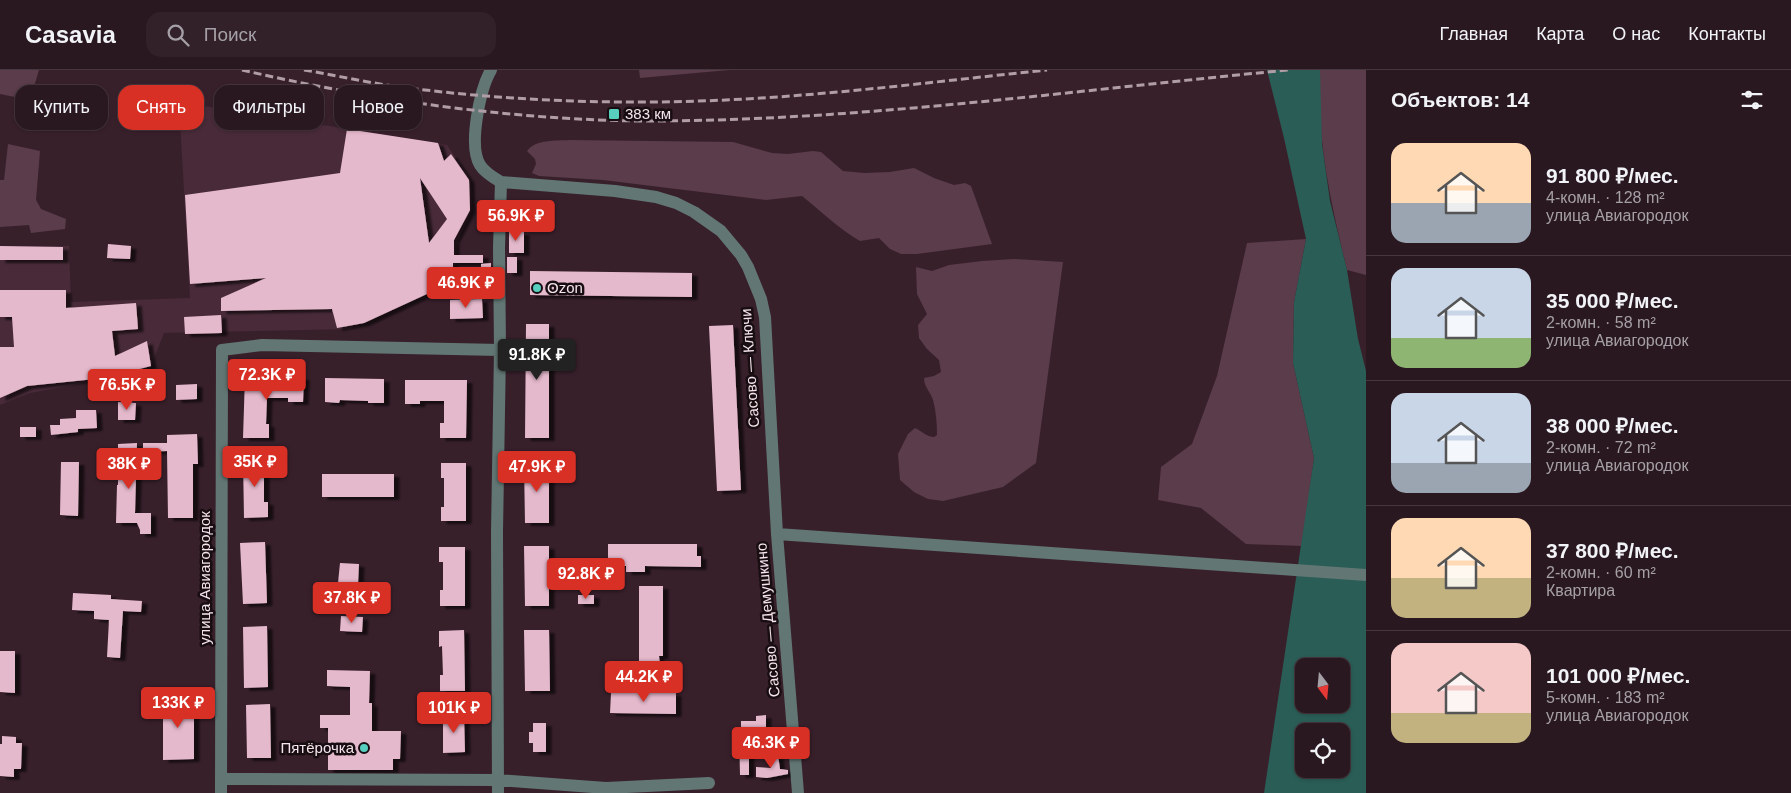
<!DOCTYPE html>
<html lang="ru">
<meta charset="utf-8">
<style>
:root{--surface:#2a1820;--page:#322129;--text:#f1f3f6;--muted:#a5a0a5;--line:#46373e;--accent:#d93025}
body{margin:0;font-family:Arial,sans-serif;background:var(--page);color:var(--text);height:100vh;display:flex;flex-direction:column;font-size:19px;white-space:nowrap}
*{box-sizing:border-box;margin:0}
p{font-size:16px;color:var(--muted)}
.icon{flex:none;width:28px;height:28px;fill:none;stroke:currentColor;stroke-width:2;stroke-linecap:round;stroke-linejoin:round}
.map{position:relative;flex:1;overflow:hidden}
.side{display:flex;flex-direction:column;background:var(--surface);width:425px}
.side>*{flex:none}
.top-card{position:absolute;left:15px;top:15px;width:475px;height:45px;display:flex;gap:10px}
.needle{width:32px;rotate:164deg}
.fabs{position:absolute;left:1295px;top:588px;display:grid;gap:10px}
.fabs a{display:grid;place-items:center;width:55px;height:55px;border-radius:10px;background:var(--surface);box-shadow:0 1px 4px #0004,0 0 0 1px var(--line);font-size:25px}
.price{position:absolute;translate:-50% -42px;padding:0 11px;border-radius:5px;background:var(--accent);color:#fff;font-size:16px;line-height:32px;filter:drop-shadow(0 1px 2px #0008)}
.price::after{content:'';position:absolute;left:50%;top:30px;width:15px;height:11px;margin-left:-8px;background:inherit;clip-path:polygon(0 0,100% 0,50% 100%)}
.price.on{background:#222;color:#fff}
ul{padding:0;list-style:none}
li{display:flex;align-items:center;gap:15px;height:125px;padding:0 25px}
li+li{border-top:1px solid var(--line)}
li span{display:grid;place-items:center;flex:none;width:140px;height:100px;border-radius:15px;color:#555}
li>.icon{margin-inline-start:auto}
span .icon{width:60px;height:60px;fill:#fffc;stroke-width:1}
li b{font-size:21px}
h2{display:flex;justify-content:space-between;align-items:center;height:60px;padding:0 25px;font-size:21px}
.tag{padding:0 18px;border-radius:15px;background:var(--surface);box-shadow:0 1px 4px #0004,0 0 0 1px var(--line);font-size:18px;line-height:45px}
.tag.on{background:var(--accent);color:#fff}
header{display:flex;align-items:center;gap:30px;box-sizing:border-box;height:70px;padding:0 25px;background:var(--surface);border-bottom:1px solid var(--line)}
header strong{font-size:24px}
nav{display:flex;gap:28px;margin-inline-start:auto;font-size:18px}
.search{width:350px;height:45px;background:var(--page);display:flex;align-items:center;gap:12px;box-sizing:border-box;padding:0 18px;border-radius:15px;color:var(--muted);font-size:19px}
main{display:flex;flex:1;min-height:0}
.map>svg:first-child{display:block}
.built{fill:#482a38}
.green{fill:#5a3c4a}
.water{fill:#2a5d56;fill-rule:evenodd}
.building{fill:#e5b9cc;fill-rule:evenodd;filter:url(#shadow)}
.lines{fill:none;stroke-linecap:round;stroke-linejoin:round}
.minor{stroke:#627774;stroke-width:12}
.rail{stroke:#b09da5;stroke-width:3;stroke-dasharray:8 4;stroke-linecap:butt}
.poi-dot{fill:#58cebf;stroke:#180e12;stroke-width:2}
.labels{text-anchor:middle;stroke-width:5;stroke-linejoin:round;paint-order:stroke}
.poi-label{font-size:15px;fill:#f5e4eb;stroke:#180e12;text-anchor:start}
.street-label{font-size:15px;fill:#f5e4eb;stroke:#180e12}
</style>
<header>
<strong>Casavia</strong>
<div class="search"><svg class="icon" aria-label="search" viewBox="0 0 24 24"><circle cx="10" cy="10" r="6"/><path d="M15 15l6 6"/></svg>Поиск</div>
<nav><a>Главная</a><a>Карта</a><a>О нас</a><a>Контакты</a></nav>
</header>
<main>
<div class="map">
<svg width="1366" height="723" viewBox="0 0 1366 723">
<defs>
<filter id="shadow"><feDropShadow dx="5.5" dy="3" stdDeviation="1" flood-color="#0009"/></filter>
</defs>
<rect width="100%" height="100%" fill="#38202b"/>
<path class="built" d="M179 32 447 75 471 110 472 139 458 172 453 212 350 259 164 263 151 296 106 309 30 323 0 335V176H69L71 232 190 228Z"/>
<path class="green" d="M0 0H39L30 30 0 24Z
M639 0H729L640 8Z
M1320 0H1366V205L1347 200C1331 134 1316 68 1320 0Z
M569 70 733 72 772 83 788 84 813 81 821 82 843 101 864 103 890 102 914 98 934 108 954 115 965 113 971 116 992 174 917 184H901L890 179 879 168 860 171C839 159 821 141 802 126L766 130 603 110 539 106 532 103 536 94 535 89 527 81C536 69 556 71 569 70Z
M8 74 40 81 36 130 41 139 66 149 65 159 31 163 29 155 0 157V110H4Z
M1306 169 1294 232 1293 293 1314 388 1302 476 1246 474 1201 438 1158 430 1161 397 1192 374 1217 306 1247 173Z
M1014 189 1063 192 1036 393 1003 417 943 431 928 429 914 422 900 410 898 384 908 364 915 358C922 361 927 367 934 367L937 365C937 353 936 341 933 330 930 321 924 317 924 308L934 306 941 302 939 290 927 279 919 268 918 255 927 244 917 224 916 197 932 201 949 195 982 191Z"/>
<path class="water" d="M1267 0H1320L1322 74 1330 131 1347 200 1358 269 1366 301V723H1264L1314 388 1293 293 1294 232 1306 169 1284 68ZM1304 596H1341V634H1304ZM1304 661H1341V699H1304Z"/>
<path class="building" d="M347 59 438 73 444 91 451 84 469 110 470 140 454 170V185H483V193H453V212L364 253 337 258 332 239 221 241V228L266 208 190 214 185 125 340 103ZM420 108 447 149 429 173Z
M509 162H524V183H509Z
M108 174 131 176 130 189 107 188Z
M0 176 63 177V190H0Z
M507 187H517V203H507Z
M491 193V209H481V194Z
M530 201 692 203V227L530 225Z
M0 220H66V238L136 233 138 259 112 261 115 286 147 271 151 296 105 308 27 316 0 328V277H14L12 247H0Z
M482 229 483 248 450 249V230Z
M221 245 222 263 185 264 184 247Z
M526 254H549V368H525Z
M733 255 741 420 717 421 709 256Z
M245 306 304 307 303 332H288V328H267L266 354H269V368H243Z
M325 308 384 309V333H368V331L340 330 339 333 325 332Z
M405 310H467L466 368H440V353H444V331H420V334H405Z
M197 314V329L176 330V315Z
M118 332 136 333 135 350H118Z
M76 340H96L97 358 78 359V362L51 365 50 355H60V349L76 348Z
M20 357H36V367H20Z
M197 364 198 394H193V448H168L167 381 143 382V373H167V365Z
M137 373 135 443H151V464H140V460L137 453H116L117 415H118V374Z
M267 388V404H264V432H268V447L244 448 243 389Z
M61 392H79L78 446 60 445Z
M441 393H466V451H441V437H444V408H441Z
M524 393H549V453H525Z
M322 404H394V427H322Z
M265 472 267 533 243 534 240 473Z
M608 474H697V486H701V497L645 496V502H626V496H608Z
M524 476H549V536H525Z
M439 477H465V536H440V520H443V492H439Z
M340 493 359 494 358 514 338 513Z
M639 516H663V586H659L660 595H639Z
M73 523 111 525V529L142 531 141 542 123 541 120 588 107 587 109 550 94 549V541L72 540Z
M578 525H594V534H578Z
M341 546 363 547 362 562 340 561Z
M267 556 268 617 244 618 243 557Z
M464 560 465 621H440V605H443L442 576 439 577V561Z
M524 560H549L550 621H525Z
M0 581H15V623L0 622Z
M327 600 370 601 369 633H372V661H401L400 689H393V700H328V658H320V645H350V617L327 616Z
M611 623H676V644L610 643Z
M163 629H194V689L163 690Z
M270 634 271 688H247L246 635Z
M443 645H464L465 682 443 683Z
M766 645V671H776V680H749V705H740L739 662H741V651H756V646Z
M533 653H546V682H533V673H529V662H533Z
M2 666 16 667V673H22L21 699H14V707L0 706V674H2Z
M778 685 780 699 788 700V704L767 708 756 707V697L771 698 769 686Z"/>
<g class="lines">
<path class="minor" d="M491 0C480 19 468 76 480 95 485 103 494 108 501 112L615 121 656 127 676 133 694 142 721 161 741 185 748 197 761 229 765 247 777 464 798 723
M777 464 1366 505
M222 709 498 710 606 718 709 713
M221 723 222 280 262 275 500 280 499 178 501 112
M498 723 497 462 500 280"/>
<path class="rail" d="M242 0C372 30 512 50 645 51 861 51 1075 20 1289 0
M304 0C334 5 364 12 394 16 503 31 616 35 726 30 833 25 940 11 1047 0"/>
</g>
<g class="poi-dot">
<rect x="608" y="38" width="12" height="12" rx="2.5"/>
<circle cx="537" cy="218" r="5"/>
<circle cx="364" cy="678" r="5"/>
</g>
<g class="labels">
<g class="poi-label">
<text x="625" y="49">383 км</text>
<text x="547" y="223">Ozon</text>
<text x="354" y="683" text-anchor="end">Пятёрочка</text>
</g>
<g class="street-label">
<text transform="translate(750 298) rotate(-94)" y="5">Сасово — Ключи</text>
<text transform="translate(205 508) rotate(-90)" y="5">улица Авиагородок</text>
<text transform="translate(768 550) rotate(-95)" y="5">Сасово — Демушкино</text>
</g>
</g>
</svg>
<div class="fabs">
<a><svg class="needle" viewBox="-14 -14 28 28"><path d="M0-13l5 13h-10z" fill="#e53935"/><path d="M0 13l5-13h-10z" fill="#a5a0a5"/></svg></a>
<a><svg class="icon" aria-label="locate" viewBox="0 0 24 24"><circle cx="12" cy="12" r="6"/><path d="M12 2v4M12 18v4M2 12h4M18 12h4"/></svg></a>
</div>
<b class="price" style="left:516px;top:172px">56.9K ₽</b>
<b class="price" style="left:466px;top:239px">46.9K ₽</b>
<b class="price on" style="left:537px;top:311px">91.8K ₽</b>
<b class="price" style="left:267px;top:331px">72.3K ₽</b>
<b class="price" style="left:127px;top:341px">76.5K ₽</b>
<b class="price" style="left:255px;top:418px">35K ₽</b>
<b class="price" style="left:129px;top:420px">38K ₽</b>
<b class="price" style="left:537px;top:423px">47.9K ₽</b>
<b class="price" style="left:586px;top:530px">92.8K ₽</b>
<b class="price" style="left:352px;top:554px">37.8K ₽</b>
<b class="price" style="left:644px;top:633px">44.2K ₽</b>
<b class="price" style="left:178px;top:659px">133K ₽</b>
<b class="price" style="left:454px;top:664px">101K ₽</b>
<b class="price" style="left:771px;top:699px">46.3K ₽</b>
<div class="top-card">
<a class="tag">Купить</a>
<a class="tag on">Снять</a>
<a class="tag">Фильтры</a>
<a class="tag">Новое</a>
</div>
</div>
<section class="side">
<h2>Объектов: 14<svg class="icon" aria-label="filters" viewBox="0 0 24 24"><path d="M4 7h16M4 17h16"/><circle cx="9" cy="7" r="2"/><circle cx="15" cy="17" r="2"/></svg></h2>
<ul>
<li><span style="background:linear-gradient(#ffd9b3 60%,#9aa5b1 0)"><svg class="icon" aria-label="home" viewBox="0 0 24 24"><path d="M3 11l9-7 9 7M6 9v11h12V9"/></svg></span><div><b>91 800 ₽/мес.</b><p>4-комн. · 128 m²</p><p>улица Авиагородок</p></div></li>
<li><span style="background:linear-gradient(#c9d6e8 70%,#8fb573 0)"><svg class="icon" aria-label="home" viewBox="0 0 24 24"><path d="M3 11l9-7 9 7M6 9v11h12V9"/></svg></span><div><b>35 000 ₽/мес.</b><p>2-комн. · 58 m²</p><p>улица Авиагородок</p></div></li>
<li><span style="background:linear-gradient(#c9d6e8 70%,#9aa5b1 0)"><svg class="icon" aria-label="home" viewBox="0 0 24 24"><path d="M3 11l9-7 9 7M6 9v11h12V9"/></svg></span><div><b>38 000 ₽/мес.</b><p>2-комн. · 72 m²</p><p>улица Авиагородок</p></div></li>
<li><span style="background:linear-gradient(#ffd9b3 60%,#c2b280 0)"><svg class="icon" aria-label="home" viewBox="0 0 24 24"><path d="M3 11l9-7 9 7M6 9v11h12V9"/></svg></span><div><b>37 800 ₽/мес.</b><p>2-комн. · 60 m²</p><p>Квартира</p></div></li>
<li><span style="background:linear-gradient(#f6c9c9 70%,#c2b280 0)"><svg class="icon" aria-label="home" viewBox="0 0 24 24"><path d="M3 11l9-7 9 7M6 9v11h12V9"/></svg></span><div><b>101 000 ₽/мес.</b><p>5-комн. · 183 m²</p><p>улица Авиагородок</p></div></li>
</ul>
</section>
</main>
